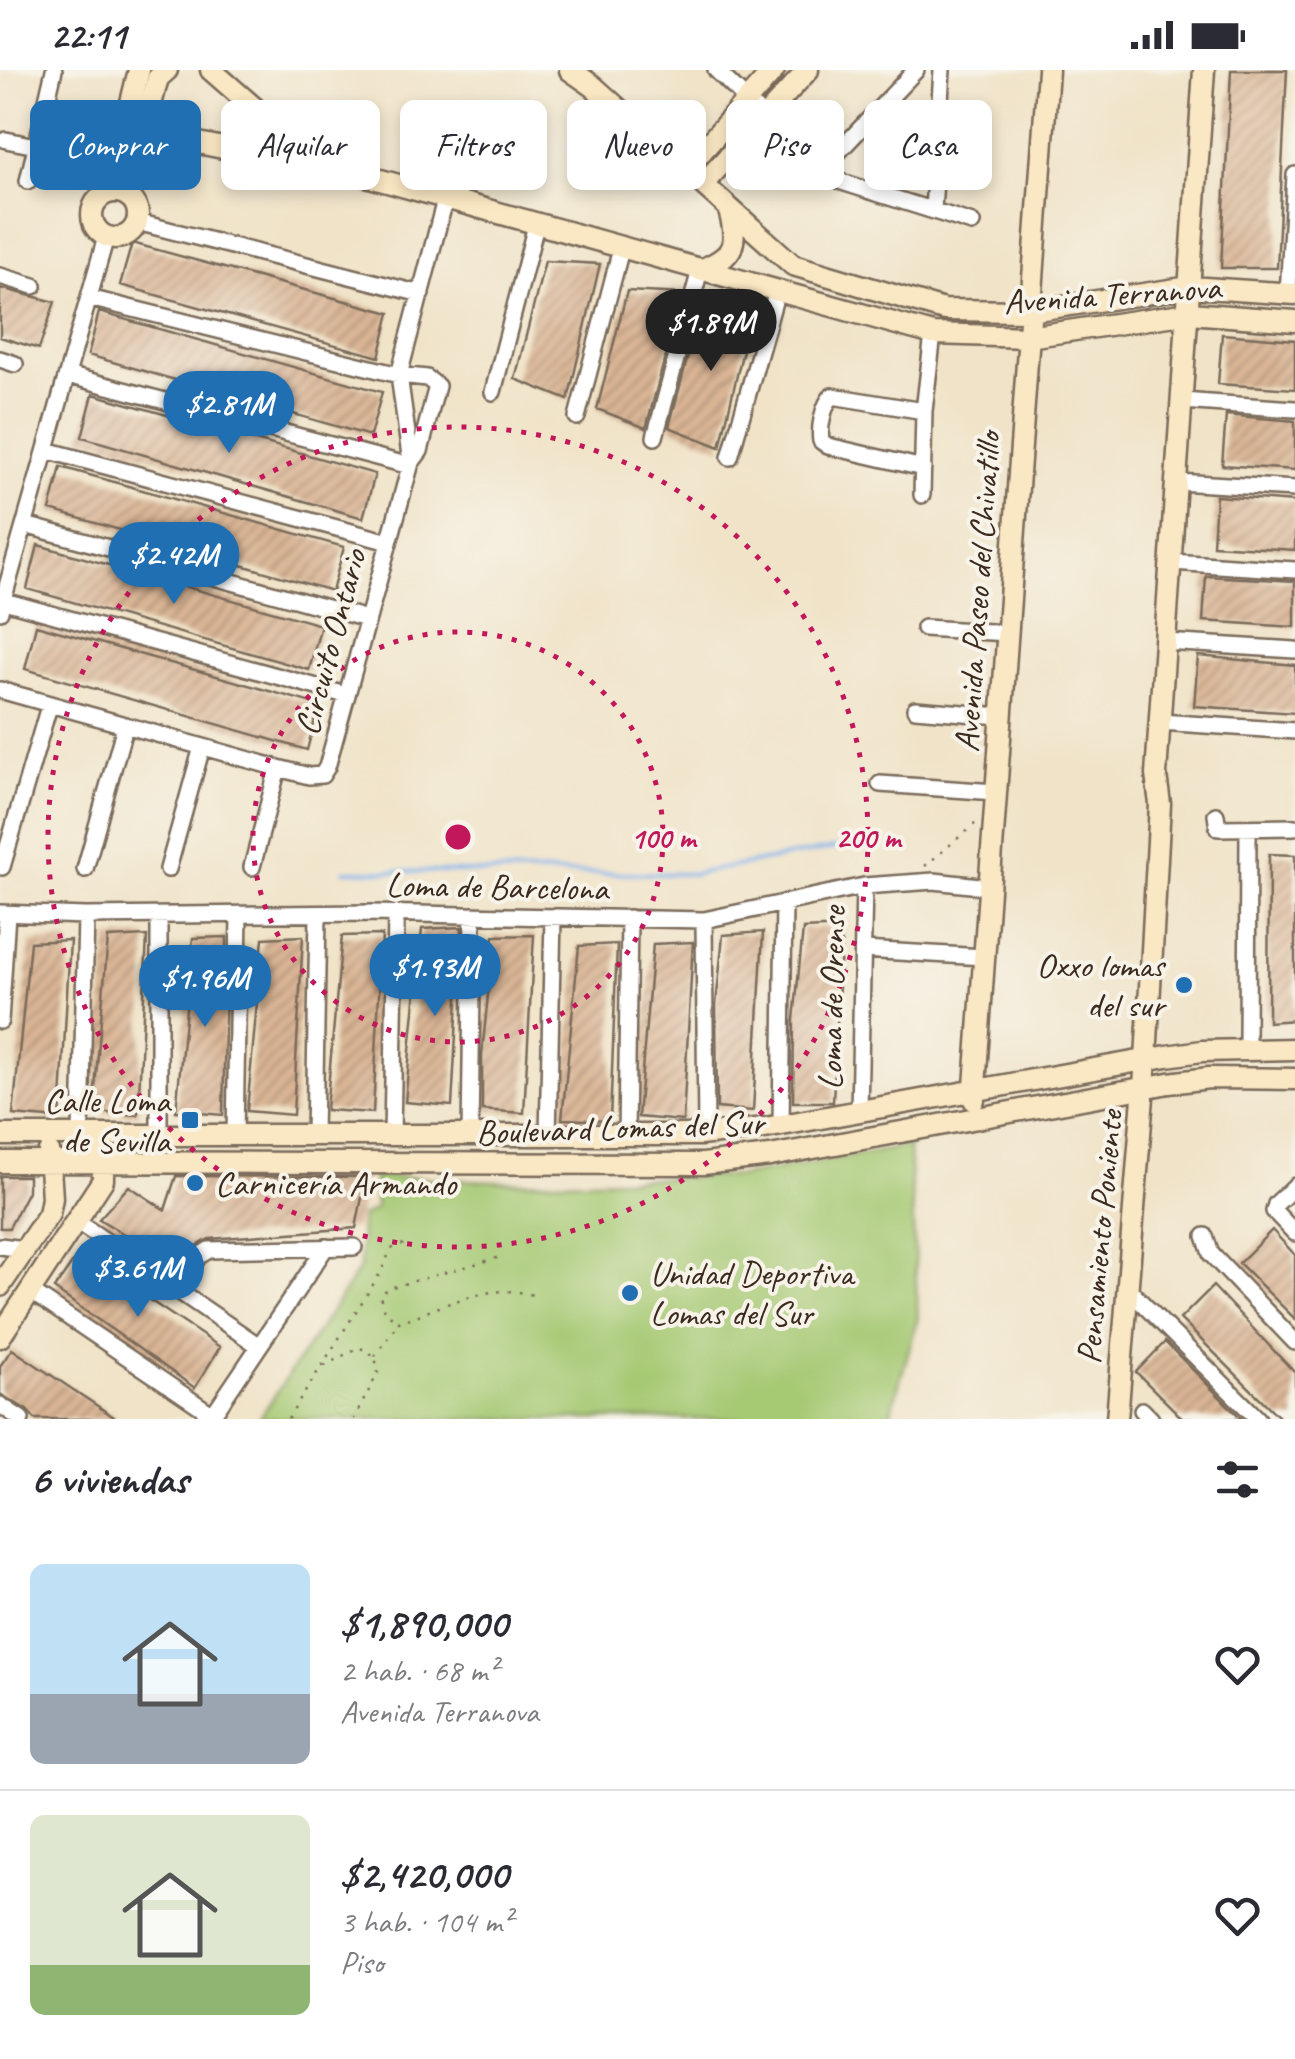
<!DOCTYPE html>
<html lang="es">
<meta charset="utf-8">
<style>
:root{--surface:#fff;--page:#f2f2f3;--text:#2b2b33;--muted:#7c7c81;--line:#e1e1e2;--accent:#1f6fb2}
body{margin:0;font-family:Caveat,sans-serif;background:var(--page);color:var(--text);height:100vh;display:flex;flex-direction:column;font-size:38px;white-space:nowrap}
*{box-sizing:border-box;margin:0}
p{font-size:32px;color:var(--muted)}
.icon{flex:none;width:55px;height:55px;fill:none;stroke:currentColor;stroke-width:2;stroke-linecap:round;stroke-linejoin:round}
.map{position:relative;height:1349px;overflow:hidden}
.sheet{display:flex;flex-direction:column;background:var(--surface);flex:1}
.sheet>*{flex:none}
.banner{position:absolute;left:30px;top:30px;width:1235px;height:90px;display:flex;gap:20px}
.price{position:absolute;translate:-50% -85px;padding:0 22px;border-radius:35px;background:var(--accent);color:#fff;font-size:32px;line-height:65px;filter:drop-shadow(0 2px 5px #0008)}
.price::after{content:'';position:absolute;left:50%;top:60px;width:30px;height:22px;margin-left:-15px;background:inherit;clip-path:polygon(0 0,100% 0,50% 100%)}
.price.on{background:#222;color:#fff}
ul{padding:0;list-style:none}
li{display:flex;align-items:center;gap:30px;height:250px;padding:0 30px}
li+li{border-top:2px solid var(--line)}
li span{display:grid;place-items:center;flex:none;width:280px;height:200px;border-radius:15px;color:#555}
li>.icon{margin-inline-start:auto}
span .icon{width:120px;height:120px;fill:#fffc;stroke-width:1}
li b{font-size:42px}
h2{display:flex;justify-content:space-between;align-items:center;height:120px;padding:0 30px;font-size:42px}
.pill{padding:0 35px;border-radius:15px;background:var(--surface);box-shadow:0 5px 15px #0003;font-size:35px;line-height:90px}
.pill.on{background:var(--accent);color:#fff}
.status{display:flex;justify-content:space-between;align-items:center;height:70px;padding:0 50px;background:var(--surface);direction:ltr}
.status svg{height:28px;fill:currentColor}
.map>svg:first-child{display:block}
.pitch{fill:#a6c973;stroke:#707a48;stroke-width:2.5}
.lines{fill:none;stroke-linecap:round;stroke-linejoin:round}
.stream{stroke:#7fb1eb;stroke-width:4}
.building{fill:url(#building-hatch)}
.street-casing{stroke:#7a6b5a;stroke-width:20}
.secondary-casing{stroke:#7a6b5a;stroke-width:25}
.path{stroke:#7a6b5a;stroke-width:2.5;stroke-dasharray:2.5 8;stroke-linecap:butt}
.street{stroke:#fff;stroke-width:15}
.secondary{stroke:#fae7c3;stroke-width:20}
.ring{fill:none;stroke:#c2185b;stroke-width:5;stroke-dasharray:5 10}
.poi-dot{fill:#1f6fb2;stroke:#f7f3e8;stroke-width:4}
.labels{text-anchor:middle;stroke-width:8;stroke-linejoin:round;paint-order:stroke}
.street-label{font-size:35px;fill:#3b2a1e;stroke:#f7f3e8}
.poi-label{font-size:35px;fill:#3b2a1e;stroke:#f7f3e8;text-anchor:end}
.centre{fill:#c2185b;stroke:#f7f3e8;stroke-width:5}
.ring-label{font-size:30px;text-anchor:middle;font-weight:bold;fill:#c2185b;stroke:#f7f3e8;stroke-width:8;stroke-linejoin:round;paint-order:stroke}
</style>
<div class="status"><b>22:11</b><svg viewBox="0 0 49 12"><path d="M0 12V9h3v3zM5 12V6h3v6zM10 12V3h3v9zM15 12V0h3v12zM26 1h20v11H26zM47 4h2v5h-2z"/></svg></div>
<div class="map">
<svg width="1295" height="1349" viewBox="0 0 1295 1349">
<defs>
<pattern id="building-hatch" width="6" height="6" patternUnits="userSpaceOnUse" patternTransform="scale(2.5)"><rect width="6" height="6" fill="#dab595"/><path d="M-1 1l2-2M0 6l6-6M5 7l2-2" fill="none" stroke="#b29379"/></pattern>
</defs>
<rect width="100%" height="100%" fill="#f7f3e8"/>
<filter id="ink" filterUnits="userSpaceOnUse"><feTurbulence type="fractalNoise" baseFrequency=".01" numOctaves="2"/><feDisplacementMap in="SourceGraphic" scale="20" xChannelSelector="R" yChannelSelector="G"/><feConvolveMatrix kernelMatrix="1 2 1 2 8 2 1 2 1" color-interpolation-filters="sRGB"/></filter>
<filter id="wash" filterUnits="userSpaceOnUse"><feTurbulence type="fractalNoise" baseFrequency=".0048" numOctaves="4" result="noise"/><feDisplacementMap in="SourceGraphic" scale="40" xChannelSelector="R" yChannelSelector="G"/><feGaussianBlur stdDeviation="2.25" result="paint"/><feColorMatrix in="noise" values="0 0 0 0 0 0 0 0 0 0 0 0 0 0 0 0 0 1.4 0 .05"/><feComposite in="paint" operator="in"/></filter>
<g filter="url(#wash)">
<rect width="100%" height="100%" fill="#f0e3c8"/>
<path class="pitch" d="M909 1076 918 1248 889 1349H259L360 1198 361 1147 375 1139 374 1106 515 1112 741 1106Z"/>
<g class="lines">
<path class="stream" d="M344 801 693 804 862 773"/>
</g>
<g id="blocks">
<path class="building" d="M1231 0H1287L1277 198H1221Z
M132 173 390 243 379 287 120 215Z
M545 191 600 194 568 330 515 309Z
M0 218 55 232 39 279 0 267Z
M627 221 682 224 646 358 597 339Z
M701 238 752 242 720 377 669 357Z
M99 242 382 322 370 366 88 285Z
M1222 264 1295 270V319L1218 314Z
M93 324 375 404 363 448 82 367Z
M1226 345 1295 351V400L1222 395Z
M61 397 344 477 332 521 50 440Z
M1216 426 1295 432V480L1213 475Z
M38 475 321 555 309 600 27 519Z
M1206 506 1295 511V557L1203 551Z
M36 555 319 635 307 680 25 599Z
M1198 586 1295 595V643L1194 636Z
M1269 784 1295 785V950L1268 952Z
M462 857 452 1036 405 1032 422 859Z
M842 857 833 1032H793L794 950 803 859Z
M763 862 753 1041 717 1038 716 935 723 865Z
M382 865 373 1043 326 1040 342 866Z
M534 865 524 1043 482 1040V984L494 866Z
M147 866 138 1045 93 1042 108 868Z
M303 866 293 1045 247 1041 263 868Z
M227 867 223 1045 176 1041 193 868Z
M70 870 60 1049 13 1045 30 872Z
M693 872 683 1051 638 1047 653 874Z
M617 874 610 1051 562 1049 579 876Z
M0 1106H28V1121L9 1158H0Z
M176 1106 366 1107 356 1158 209 1169 190 1180 164 1188 99 1149 129 1116 165 1140Z
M1272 1160 1295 1185V1249L1239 1193Z
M79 1183 220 1277 195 1318 54 1219Z
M1213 1216 1295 1303V1349H1281L1180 1249Z
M1165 1272 1242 1349H1183L1136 1302Z
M12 1279 117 1349H35L27 1340 0 1324V1296Z"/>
</g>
</g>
<g filter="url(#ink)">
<use href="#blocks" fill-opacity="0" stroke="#7a6b5a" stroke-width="2.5"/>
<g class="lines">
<defs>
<path id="street" d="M716 0 764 47 842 112 972 153
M6 70 36 76
M824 97 916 0
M28 111 54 0
M933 140 942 0
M137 152 421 224
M0 206 34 216
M1288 224 1295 105
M89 228 399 305 427 308 437 316 420 381 411 393
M0 289 15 294
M67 305 410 396
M493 322 536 155
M1182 331 1295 339
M577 347 621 179
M655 367 700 200
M46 380 389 472
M730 387 777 221
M923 398 828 376 821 371C819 358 823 336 832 326L924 341
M1177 412 1295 419
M922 425 924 341 933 264
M25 455 367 549
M1171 492 1295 500
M4 531 346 625
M0 541 106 167
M924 558 1007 563
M1165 572 1295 580
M0 620 278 698 309 706 322 705 327 697 411 393 399 305 445 130
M915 639 1001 646
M1160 652 1295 661
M880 714 996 722
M1216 745 1218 758 1295 757
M2 797 49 636
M252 797 278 698
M85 799 125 656
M168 799 202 677
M0 843 86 846 371 843 704 850 864 816 934 811 989 817
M159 846V1065
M704 850 706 1064
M863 880 984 887
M0 951 7 844
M1247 980 1248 758
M859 1041 864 816
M781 1055 784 833
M81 1065 86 846
M235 1065 239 845
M314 1066 318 845
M392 1066 396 844
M470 1066 473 845
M548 1066 553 847
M626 1067 629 848
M1295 1116 1276 1134 1274 1141 1295 1163
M76 1151 259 1276
M1205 1166 1211 1184 1295 1272
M0 1176 25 1179
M175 1219 199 1186 209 1180 354 1177
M1128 1219 1258 1349
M30 1221 213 1345
M0 1335 21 1349
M1142 1340 1151 1349
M210 1349 326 1177"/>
<path id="secondary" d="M211 0 298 76 341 99 933 264 1028 267 1189 243 1295 251
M570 0 593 16 793 195 944 240 1030 241 1190 217 1295 224
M125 58 282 90 318 89
M686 99 774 0
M703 114 808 0
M92 145a23 23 0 1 1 46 0a23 23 0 1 1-46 0Z
M109 122 139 0
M127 125 158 8 167 0
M700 200C736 186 739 173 728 137
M974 1030 1048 0
M0 1065H700L765 1058 1167 986 1202 981 1295 979
M0 1092 703 1094 770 1086 1169 1013 1209 1008 1295 1009
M0 1216 49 1144 52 1128 49 1082
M0 1267 103 1110V1079
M1117 1349 1146 990 1160 734 1156 705 1204 0"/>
</defs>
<use href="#street" class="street-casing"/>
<use href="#secondary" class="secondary-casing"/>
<path class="path" d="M925 796 976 753
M497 1188 389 1218 380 1225 384 1241 399 1252C444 1237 492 1209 538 1227
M375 1286 398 1253
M324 1296 359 1277 375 1286 378 1303 354 1349
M288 1349 381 1202 391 1179 409 1172"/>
<use href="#street" class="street"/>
<use href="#secondary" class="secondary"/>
</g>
</g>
<g class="ring">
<circle cx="458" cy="767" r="205"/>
<circle cx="458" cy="767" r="410"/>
</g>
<g class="poi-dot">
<circle cx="1184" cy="915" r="10"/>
<rect x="180" y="1040" width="20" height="20" rx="5"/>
<circle cx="195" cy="1113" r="10"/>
<circle cx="630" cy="1223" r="10"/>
</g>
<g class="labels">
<g class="street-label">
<text transform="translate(1112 224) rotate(-4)" y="12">Avenida Terranova</text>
<text transform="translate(977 522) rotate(-86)" y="12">Avenida Paseo del Chivatillo</text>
<text transform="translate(330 572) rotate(-75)" y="12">Circuito Ontario</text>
<text transform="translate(497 816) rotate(1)" y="12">Loma de Barcelona</text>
<text transform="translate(831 928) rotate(-89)" y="12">Loma de Orense</text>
<text transform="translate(620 1057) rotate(-2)" y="12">Boulevard Lomas del Sur</text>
<text transform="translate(1099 1167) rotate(-85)" y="12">Pensamiento Poniente</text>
</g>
<g class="poi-label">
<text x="1164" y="907">Oxxo lomas<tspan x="1164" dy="40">del sur</tspan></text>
<text x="170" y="1042">Calle Loma<tspan x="170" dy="40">de Sevilla</tspan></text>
<text x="215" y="1125" text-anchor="start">Carnicería Armando</text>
<text x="650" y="1215" text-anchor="start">Unidad Deportiva<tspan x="650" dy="40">Lomas del Sur</tspan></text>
</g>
</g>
<circle cx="458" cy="767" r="15" class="centre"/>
<g class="ring-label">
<text x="663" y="778">100 m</text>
<text x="868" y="778">200 m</text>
</g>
</svg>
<b class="price on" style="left:711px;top:304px">$1.89M</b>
<b class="price" style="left:229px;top:386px">$2.81M</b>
<b class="price" style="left:174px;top:537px">$2.42M</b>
<b class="price" style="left:435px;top:949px">$1.93M</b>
<b class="price" style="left:205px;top:960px">$1.96M</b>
<b class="price" style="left:138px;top:1250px">$3.61M</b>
<div class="banner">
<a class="pill on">Comprar</a>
<a class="pill">Alquilar</a>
<a class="pill">Filtros</a>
<a class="pill">Nuevo</a>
<a class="pill">Piso</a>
<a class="pill">Casa</a>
</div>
</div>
<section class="sheet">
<h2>6 viviendas<svg class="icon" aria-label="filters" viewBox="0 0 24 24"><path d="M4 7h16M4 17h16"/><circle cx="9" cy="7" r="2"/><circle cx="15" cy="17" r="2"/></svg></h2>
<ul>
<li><span style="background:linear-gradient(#bfe0f5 65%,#9aa5b1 0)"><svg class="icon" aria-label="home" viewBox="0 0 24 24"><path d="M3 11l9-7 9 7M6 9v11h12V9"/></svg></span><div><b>$1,890,000</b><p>2 hab. · 68 m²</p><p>Avenida Terranova</p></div><svg class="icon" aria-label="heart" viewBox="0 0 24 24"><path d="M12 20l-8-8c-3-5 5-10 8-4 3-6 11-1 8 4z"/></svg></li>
<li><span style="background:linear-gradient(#dfe7d0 75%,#8fb573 0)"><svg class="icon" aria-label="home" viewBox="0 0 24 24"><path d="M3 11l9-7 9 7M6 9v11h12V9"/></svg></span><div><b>$2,420,000</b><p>3 hab. · 104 m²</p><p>Piso</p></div><svg class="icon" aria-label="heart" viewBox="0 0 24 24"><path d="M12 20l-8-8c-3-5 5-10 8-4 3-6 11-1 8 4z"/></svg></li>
</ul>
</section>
